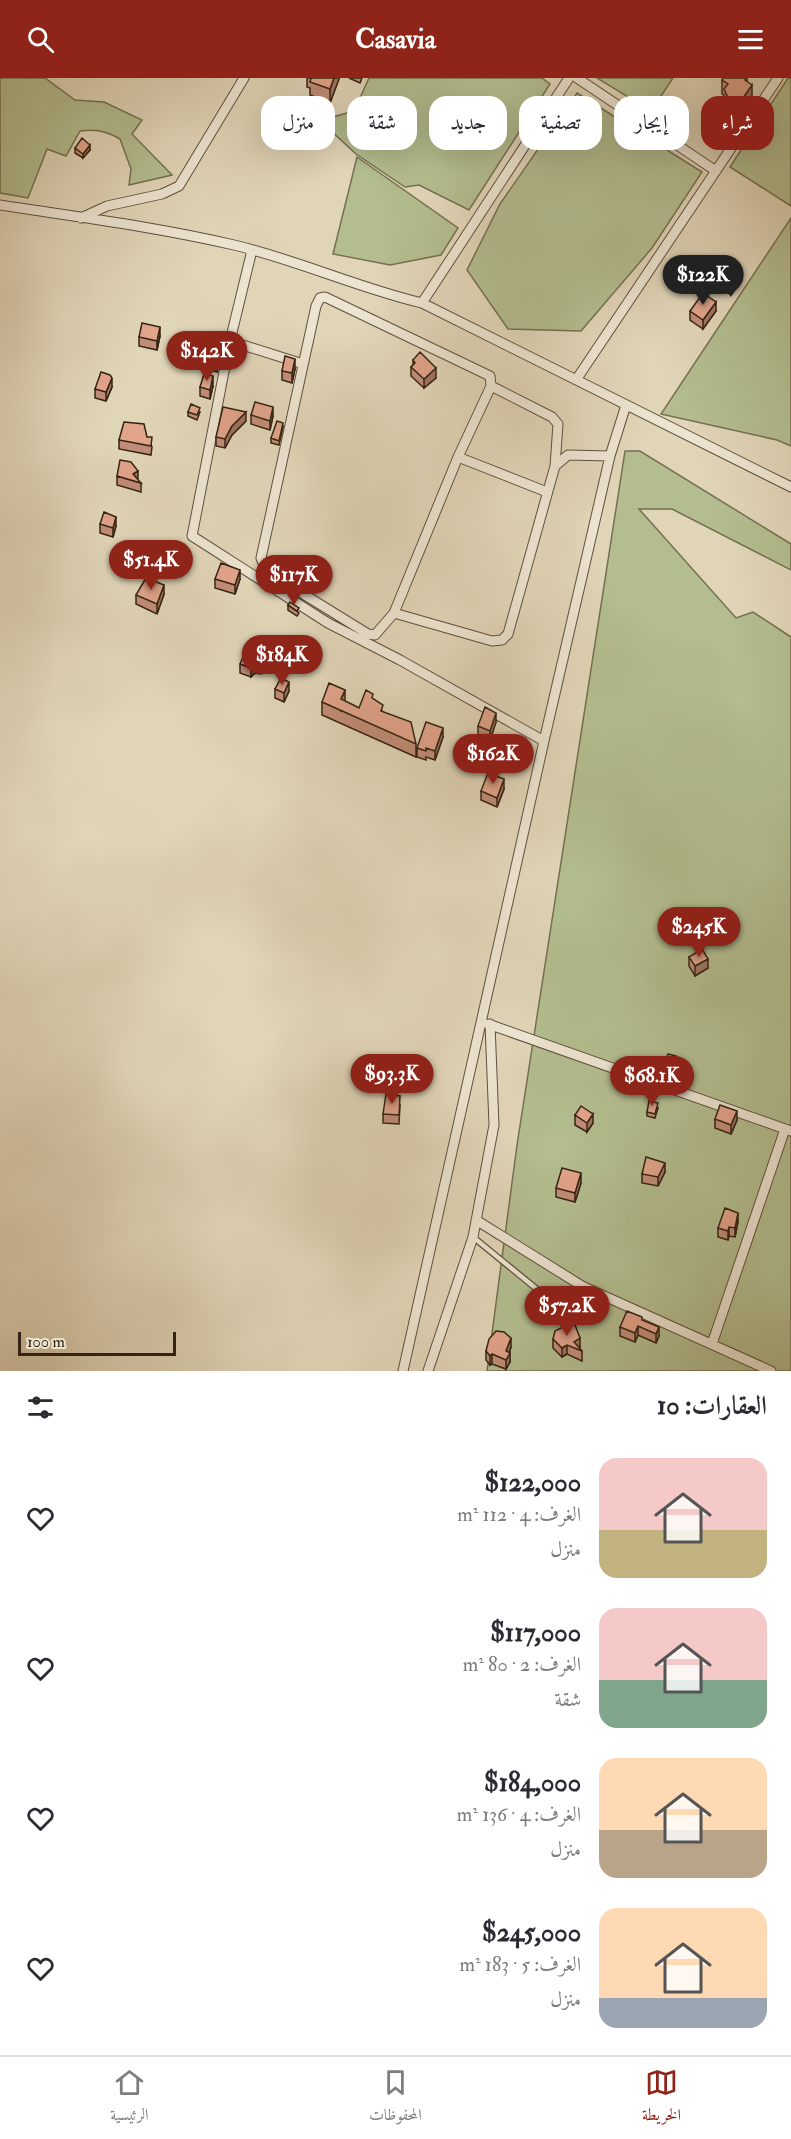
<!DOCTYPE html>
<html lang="ar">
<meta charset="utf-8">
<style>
:root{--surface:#fff;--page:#f7f7f7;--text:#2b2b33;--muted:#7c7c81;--line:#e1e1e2;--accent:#8f2418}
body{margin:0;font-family:"IM FELL Double Pica",Amiri,serif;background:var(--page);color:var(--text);direction:rtl;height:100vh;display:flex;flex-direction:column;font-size:22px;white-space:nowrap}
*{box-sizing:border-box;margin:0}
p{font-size:20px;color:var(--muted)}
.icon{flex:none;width:33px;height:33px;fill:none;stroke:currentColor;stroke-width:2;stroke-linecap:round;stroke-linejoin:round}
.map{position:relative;height:1293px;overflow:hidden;direction:ltr}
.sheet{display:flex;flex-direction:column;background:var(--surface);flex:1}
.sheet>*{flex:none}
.banner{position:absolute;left:18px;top:18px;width:756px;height:54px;direction:rtl;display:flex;gap:12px}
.scale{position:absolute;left:18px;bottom:15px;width:158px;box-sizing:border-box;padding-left:6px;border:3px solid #342413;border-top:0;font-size:16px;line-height:21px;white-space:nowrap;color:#342413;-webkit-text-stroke:4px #ece4d1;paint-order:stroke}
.price{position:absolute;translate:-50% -51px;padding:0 14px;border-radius:21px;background:var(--accent);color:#fff;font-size:20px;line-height:39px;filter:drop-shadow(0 2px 3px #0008)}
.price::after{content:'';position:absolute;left:50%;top:36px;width:18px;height:14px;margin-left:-9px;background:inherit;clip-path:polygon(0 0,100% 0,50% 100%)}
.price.on{background:#222;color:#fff}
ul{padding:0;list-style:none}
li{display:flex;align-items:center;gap:18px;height:150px;padding:0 24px}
li span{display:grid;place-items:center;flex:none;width:168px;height:120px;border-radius:18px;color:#555}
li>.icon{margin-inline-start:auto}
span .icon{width:72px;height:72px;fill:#fffc;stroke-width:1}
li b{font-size:26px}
h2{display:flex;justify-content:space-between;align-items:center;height:72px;padding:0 24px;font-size:26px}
.chip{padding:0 21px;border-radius:18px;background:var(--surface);box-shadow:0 6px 24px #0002;font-size:21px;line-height:54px}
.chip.on{background:var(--accent);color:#fff}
header{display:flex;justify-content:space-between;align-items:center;height:78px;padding:0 24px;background:var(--accent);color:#fff;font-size:27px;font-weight:700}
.dock{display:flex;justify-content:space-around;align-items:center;height:84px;border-top:2px solid var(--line);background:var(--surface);font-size:16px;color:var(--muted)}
.dock a{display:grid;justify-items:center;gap:3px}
.dock .on{color:var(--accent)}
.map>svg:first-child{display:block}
.green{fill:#b3bd8f;stroke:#747051;stroke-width:1.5}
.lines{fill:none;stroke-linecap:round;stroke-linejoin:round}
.service-casing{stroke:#5f503c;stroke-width:7}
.minor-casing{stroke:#5f503c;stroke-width:11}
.service{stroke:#ece4d1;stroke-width:4.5}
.minor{stroke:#ece4d1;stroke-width:9}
.wall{fill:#c28d78;stroke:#342413;stroke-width:1.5}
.shaded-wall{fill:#9e7361;stroke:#342413;stroke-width:1.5}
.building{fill:#e2a48b;stroke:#342413;stroke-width:1.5}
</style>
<header><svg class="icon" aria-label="menu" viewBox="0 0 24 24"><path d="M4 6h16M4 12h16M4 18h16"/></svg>Casavia<svg class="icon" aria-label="search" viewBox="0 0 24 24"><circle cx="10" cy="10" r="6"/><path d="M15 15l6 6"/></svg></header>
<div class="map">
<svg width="791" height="1293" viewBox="0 0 791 1293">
<rect width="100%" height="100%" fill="#e1d5b8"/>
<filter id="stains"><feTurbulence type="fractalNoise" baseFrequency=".00333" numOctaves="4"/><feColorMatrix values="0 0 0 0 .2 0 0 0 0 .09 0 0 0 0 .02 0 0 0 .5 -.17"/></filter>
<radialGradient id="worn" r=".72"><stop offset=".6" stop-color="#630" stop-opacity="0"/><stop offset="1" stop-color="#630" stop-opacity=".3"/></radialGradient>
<path class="green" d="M0 0H45L75 22 104 24 142 42 132 56 172 97 129 107 131 91 120 61C106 53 96 51 80 53L66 78 47 71 28 120 0 115Z
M369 0H542L550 6 469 132 419 107 405 109 356 76 328 50 333 39 354 33Z
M597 0H673L651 33Z
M788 0H791V128L730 89Z
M577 15 702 94 652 170 581 253 508 251 467 192 500 126Z
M357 79 458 150 441 177 390 187 333 176Z
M791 140V368L777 362 661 336Z
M625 373H640L791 466V492L672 431H639L736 540 753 534 791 559V1293H487L517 1067Z"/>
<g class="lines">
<defs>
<path id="service" d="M473 1159 571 1239"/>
<path id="minor" d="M577 0 716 93
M0 127C78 139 157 149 234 167 298 182 358 210 422 225L791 409
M81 140 107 128 162 116 179 108 244 0
M252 172 230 263 192 458 328 545 400 582 544 663
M325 219 490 298 491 308 458 379 394 535 375 557 368 556 266 493 261 480 316 228 320 220Z
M422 225 569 0
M230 263 303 286
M576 302 778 0
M491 308 552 339 558 346 555 388
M458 379 547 414
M394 535 492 563 502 562 508 556 555 388 568 377 610 378
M488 946 791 1053
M476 1142 582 1208 771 1293
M712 1266 785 1051
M403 1293 544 663 610 378 626 327
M428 1293 473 1159 494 1047 490 946"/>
</defs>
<use href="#service" class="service-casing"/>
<use href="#minor" class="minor-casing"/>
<use href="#service" class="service"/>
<use href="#minor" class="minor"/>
</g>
<path class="wall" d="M307 0H339L330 25 310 17V10L307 9Z
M349 0H362L360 5Z
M747 0V4L752 20 734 47 725 42 726 28 724 25V17L722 16V2Z
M75 70 90 72 83 80 75 75Z
M717 198 742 202 731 217 717 208Z
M690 233H716L703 251 690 242Z
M160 258 157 272 139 268V259Z
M220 281 217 294 210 292V287Z
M413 282 436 300 424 310 411 298V289L413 287Z
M295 291 292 305 282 302V293Z
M213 308 210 321 200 318V309Z
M112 309 106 323 95 320V311Z
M188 334H200L197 342 188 338Z
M251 337 273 338 270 352 251 346Z
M246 343 232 357 225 370 216 368V359Z
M283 349 279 367 271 365V360Z
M147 359 152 369 151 377 119 371V362Z
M117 398 141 405V414L117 407Z
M100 446 116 448 113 459 100 455Z
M215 501H240L235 516 215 510Z
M164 516 157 536 136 526V517Z
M288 527 299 535 297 538 288 532Z
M257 576 264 587 261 596 255 595 251 599 240 595V586Z
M275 611 289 613 284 624 275 620Z
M373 621 383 634 416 666V679L322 637V624L345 623 359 630Z
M496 644 490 662 478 657V648Z
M443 659 435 682 426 679V682L417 679V670Z
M504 711 497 729 481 722V713Z
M689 879 708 890 695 898 689 888Z
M676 983 673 993 665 991V986Z
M400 1027 399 1046 383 1045V1036Z
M658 1030 655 1040 647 1038V1034Z
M575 1037 593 1045 587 1054 575 1047Z
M715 1041 737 1042 731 1056 715 1050Z
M665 1094 658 1108 642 1105V1096Z
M581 1105 575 1124 556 1119V1110Z
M738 1144 735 1159 729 1158 728 1162 718 1159V1150Z
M642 1242 659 1258 656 1265 638 1257 635 1264 620 1258V1249Z
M553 1261 580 1269 579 1270 582 1273V1283L567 1276 562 1279 553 1270Z
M511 1269 509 1274 510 1284 506 1291 492 1286 490 1287 486 1282V1273Z"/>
<path class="shaded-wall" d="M334 0H339V1L330 25V11Z
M752 7V20L734 47V33Z
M90 67V72L83 80V76Z
M742 192V202L731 217V208Z
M716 224V233L703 251V242Z
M160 249V258L157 272V263Z
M295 281V291L292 305V295Z
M436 290V300L424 310V301Z
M213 298V308L210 321V312Z
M112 300V309L106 323V314Z
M273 329V338L270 352V343Z
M246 334V343L232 357 225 370V361L232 348Z
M138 393V402L133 396Z
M116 439V448L113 459V450Z
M240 492V501L235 516V507Z
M164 507V516L157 536V526Z
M264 578V587L261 596V587Z
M255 585V595L251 599V590Z
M289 604V613L284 624V615Z
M345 612V624L341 634V621Z
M496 635V644L490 662V653Z
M443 650V659L435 682V673Z
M504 701V711L497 729V720Z
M708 881V890L695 898V888Z
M737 1033V1042L731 1056V1047Z
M593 1036V1045L587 1054V1045Z
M665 1085V1094L658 1108V1099Z
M581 1095V1105L575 1124V1115Z
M738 1135V1144L735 1159V1150Z
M729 1149V1158L728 1162V1153Z
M638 1248V1257L635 1264V1255Z
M659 1249V1258L656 1265V1256Z
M511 1260V1269L506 1282V1273Z
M580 1260V1269L577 1271 574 1264Z
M567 1267V1276L562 1279V1270Z
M510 1275V1284L506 1291V1282Z
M492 1276V1286L490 1287V1278Z"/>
<path class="building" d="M311 0H334L330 11 310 4Z
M723 0H746L745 2 752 7 734 33 725 28 729 22 724 11 728 6 722 2Z
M82 60 90 67 83 76 75 70Z
M728 183 742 192 731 208 717 198Z
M703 215 716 224 703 242 690 233Z
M142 245 160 249 157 263 139 259Z
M420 274 436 290 424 301 411 289 415 285 413 282Z
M212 275 220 277 217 289 210 287Z
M285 278 295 281 292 295 282 293Z
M101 294 110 297 112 300 106 314 95 311Z
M204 296 213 298 210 312 200 309Z
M255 324 273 329 270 343 251 337Z
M191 326 200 330 197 337 188 334Z
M223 329 246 334 232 348 225 361 216 359Z
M277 343 283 345 279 363 271 360Z
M124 344 144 346 147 359H152L151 368 119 362Z
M120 382 131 384 138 393 133 396 141 405 117 398Z
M104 434 116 439 113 450 100 446Z
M221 485 240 492 235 507 215 501Z
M146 500 164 507 157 526 136 517Z
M290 524 299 530 297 533 288 527Z
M248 567 257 573 255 576 264 578 261 587 255 585 251 590 240 586Z
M281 600 289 604 284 615 275 611Z
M329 605 345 612 341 621 359 630 366 612 373 616 372 620 383 627 381 633 411 644 416 666 322 624Z
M485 629 496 635 490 653 478 648Z
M426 644 443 650 435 673 426 670V673L417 670Z
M488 695 504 701 497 720 481 713Z
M702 871 708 881 695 888 689 879Z
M668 976 676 978 673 988 665 986Z
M386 1016 400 1018 399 1037 383 1036Z
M649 1023 658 1025 655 1036 647 1034Z
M720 1027 737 1033 731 1047 715 1041Z
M581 1028 593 1036 587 1045 575 1037Z
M646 1079 665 1085 658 1099 642 1096Z
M562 1090 581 1095 575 1115 556 1110Z
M725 1130 738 1135 735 1150 729 1149 728 1153 718 1150Z
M627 1233 642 1239V1242L659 1249 656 1256 638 1248 635 1255 620 1249Z
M567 1247H575L580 1260 574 1264 582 1273 567 1267 562 1270 553 1261 555 1253Z
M496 1253 504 1254 511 1260 506 1273 510 1275 506 1282 492 1276 490 1278 486 1273 489 1261Z"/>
<rect width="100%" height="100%" filter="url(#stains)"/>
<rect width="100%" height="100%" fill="url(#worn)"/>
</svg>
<div class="scale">100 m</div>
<b class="price on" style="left:703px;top:228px">$122K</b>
<b class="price" style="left:207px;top:304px">$142K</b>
<b class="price" style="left:151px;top:513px">$51.4K</b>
<b class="price" style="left:294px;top:528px">$117K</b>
<b class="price" style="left:282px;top:608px">$184K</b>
<b class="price" style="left:493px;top:707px">$162K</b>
<b class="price" style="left:699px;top:880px">$245K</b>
<b class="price" style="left:392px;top:1027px">$93.3K</b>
<b class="price" style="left:652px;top:1029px">$68.1K</b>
<b class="price" style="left:567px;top:1259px">$57.2K</b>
<div class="banner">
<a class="chip on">شراء</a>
<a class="chip">إيجار</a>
<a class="chip">تصفية</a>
<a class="chip">جديد</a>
<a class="chip">شقة</a>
<a class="chip">منزل</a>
</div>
</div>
<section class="sheet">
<h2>العقارات: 10<svg class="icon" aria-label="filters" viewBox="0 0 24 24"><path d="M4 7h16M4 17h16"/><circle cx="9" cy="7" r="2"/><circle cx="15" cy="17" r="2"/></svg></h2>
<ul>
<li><span style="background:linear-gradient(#f6c9c9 60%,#c2b280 0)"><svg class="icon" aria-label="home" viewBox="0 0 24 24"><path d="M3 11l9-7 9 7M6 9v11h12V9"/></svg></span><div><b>$122,000</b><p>الغرف: 4 · 112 m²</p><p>منزل</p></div><svg class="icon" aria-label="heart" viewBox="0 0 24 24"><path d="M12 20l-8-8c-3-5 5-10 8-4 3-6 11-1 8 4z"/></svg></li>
<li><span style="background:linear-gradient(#f6c9c9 60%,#7fa58c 0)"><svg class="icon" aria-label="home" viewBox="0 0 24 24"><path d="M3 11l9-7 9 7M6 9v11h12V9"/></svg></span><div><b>$117,000</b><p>الغرف: 2 · 80 m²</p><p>شقة</p></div><svg class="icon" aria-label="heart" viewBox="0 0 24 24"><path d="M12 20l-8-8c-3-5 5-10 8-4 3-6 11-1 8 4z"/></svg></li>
<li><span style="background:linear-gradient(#ffd9b3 60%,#b9a48a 0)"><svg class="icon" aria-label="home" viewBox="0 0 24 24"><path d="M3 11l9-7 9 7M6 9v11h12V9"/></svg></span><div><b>$184,000</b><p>الغرف: 4 · 136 m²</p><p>منزل</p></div><svg class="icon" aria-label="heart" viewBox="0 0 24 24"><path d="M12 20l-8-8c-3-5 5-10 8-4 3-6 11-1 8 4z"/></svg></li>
<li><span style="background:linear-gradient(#ffd9b3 75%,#9aa5b1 0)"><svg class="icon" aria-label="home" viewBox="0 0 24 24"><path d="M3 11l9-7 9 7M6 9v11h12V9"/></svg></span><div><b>$245,000</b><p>الغرف: 5 · 183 m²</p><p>منزل</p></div><svg class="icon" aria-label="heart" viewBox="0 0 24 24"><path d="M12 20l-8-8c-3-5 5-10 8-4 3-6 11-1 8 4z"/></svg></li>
</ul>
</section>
<nav class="dock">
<a class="on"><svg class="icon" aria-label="map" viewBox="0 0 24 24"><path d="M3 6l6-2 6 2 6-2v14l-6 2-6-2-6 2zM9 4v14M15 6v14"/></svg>الخريطة</a>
<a><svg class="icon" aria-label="saved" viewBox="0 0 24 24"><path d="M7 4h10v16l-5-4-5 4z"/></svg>المحفوظات</a>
<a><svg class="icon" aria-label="home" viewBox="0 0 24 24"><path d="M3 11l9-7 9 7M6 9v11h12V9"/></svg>الرئيسية</a>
</nav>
